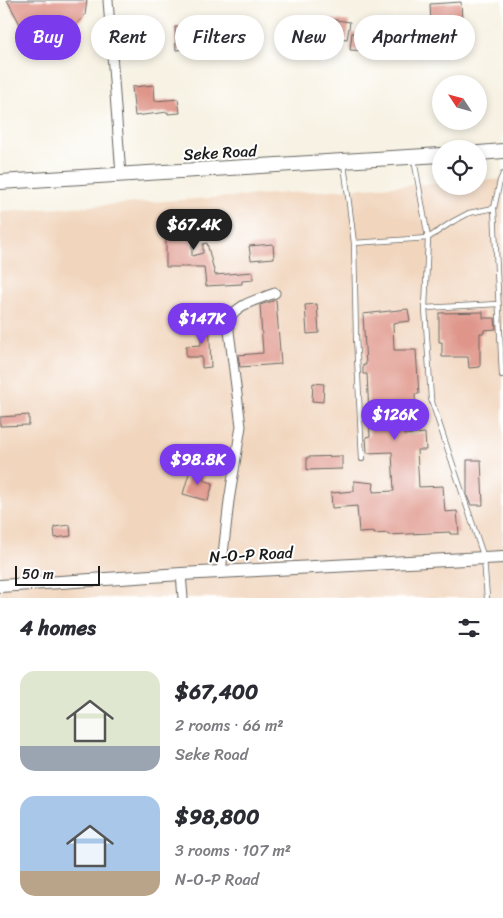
<!DOCTYPE html>
<meta charset="utf-8">
<style>
:root{--surface:#fff;--page:#f2f2f3;--text:#2b2b33;--muted:#7c7c81;--accent:#7c3aed}
body{margin:0;font-family:Sriracha,sans-serif;background:var(--page);color:var(--text);height:100vh;display:flex;flex-direction:column;font-size:19px;white-space:nowrap}
*{box-sizing:border-box;margin:0}
p{font-size:16px;color:var(--muted)}
.icon{flex:none;width:28px;height:28px;fill:none;stroke:currentColor;stroke-width:2;stroke-linecap:round;stroke-linejoin:round}
.map{position:relative;height:598px;overflow:hidden}
.side{display:flex;flex-direction:column;background:var(--surface);flex:1}
.side>*{flex:none}
.top-card{position:absolute;left:15px;top:15px;width:474px;height:45px;display:flex;gap:10px}
.needle{width:32px;rotate:306deg}
.buttons{position:absolute;left:432px;top:75px;display:grid;gap:10px}
.buttons a{display:grid;place-items:center;width:55px;height:55px;border-radius:50%;background:var(--surface);box-shadow:0 2px 8px #0003;font-size:25px}
.scale{position:absolute;left:15px;bottom:12px;width:85px;box-sizing:border-box;padding-left:5px;border:2px solid #1c1c1c;border-top:0;font-size:14px;line-height:18px;white-space:nowrap;color:#1c1c1c;-webkit-text-stroke:4px #fff;paint-order:stroke}
.price{position:absolute;translate:-50% -42px;padding:0 11px;border-radius:18px;background:var(--accent);color:#fff;font-size:16px;line-height:32px;filter:drop-shadow(0 1px 2px #0008)}
.price::after{content:'';position:absolute;left:50%;top:30px;width:15px;height:11px;margin-left:-8px;background:inherit;clip-path:polygon(0 0,100% 0,50% 100%)}
.price.selected{background:#222;color:#fff}
ul{padding:0;list-style:none}
li{display:flex;align-items:center;gap:15px;height:125px;padding:0 20px}
li span{display:grid;place-items:center;flex:none;width:140px;height:100px;border-radius:15px;color:#555}
li>.icon{margin-inline-start:auto}
span .icon{width:60px;height:60px;fill:#fffc;stroke-width:1}
li b{font-size:21px}
h2{display:flex;justify-content:space-between;align-items:center;height:60px;padding:0 20px;font-size:21px}
.tag{padding:0 18px;border-radius:22px;background:var(--surface);box-shadow:0 2px 8px #0003;font-size:18px;line-height:45px}
.tag.selected{background:var(--accent);color:#fff}
.map>svg:first-child{display:block}
.built{fill:#f1d5bd}
.building{fill:#df9589}
.lines{fill:none;stroke-linecap:round;stroke-linejoin:round}
.lane-casing{stroke:#696762;stroke-width:6}
.street-casing{stroke:#696762;stroke-width:11}
.secondary-casing{stroke:#696762;stroke-width:14}
.primary-casing{stroke:#696762;stroke-width:16}
.lane{stroke:#fff;stroke-width:4.5}
.street{stroke:#fff;stroke-width:9}
.secondary{stroke:#fff;stroke-width:12}
.primary{stroke:#fff;stroke-width:14}
.labels{text-anchor:middle;stroke-width:4;stroke-linejoin:round;paint-order:stroke}
.street-label{font-size:16px;fill:#1c1c1c;stroke:#fff}
</style>
<div class="map">
<svg width="503" height="598" viewBox="0 0 503 598">
<rect width="100%" height="100%" fill="#fff"/>
<filter id="ink" filterUnits="userSpaceOnUse"><feTurbulence type="fractalNoise" baseFrequency=".02" numOctaves="2"/><feDisplacementMap in="SourceGraphic" scale="10" xChannelSelector="R" yChannelSelector="G"/><feConvolveMatrix kernelMatrix="1 2 1 2 8 2 1 2 1" color-interpolation-filters="sRGB"/></filter>
<filter id="wash" filterUnits="userSpaceOnUse"><feTurbulence type="fractalNoise" baseFrequency=".0096" numOctaves="4" result="noise"/><feDisplacementMap in="SourceGraphic" scale="20" xChannelSelector="R" yChannelSelector="G"/><feGaussianBlur stdDeviation="1.12" result="paint"/><feColorMatrix in="noise" values="0 0 0 0 0 0 0 0 0 0 0 0 0 0 0 0 0 1.4 0 .05"/><feComposite in="paint" operator="in"/></filter>
<g filter="url(#wash)">
<rect width="100%" height="100%" fill="#f7f2e3"/>
<path class="built" d="M503 179V598H0V212L441 183V186H479V181Z"/>
<g id="blocks">
<path class="building" d="M7 0H87L85 15 68 33 43 37 21 26Z
M461 2 462 21 431 23 430 4Z
M330 19 350 22 347 39 328 37Z
M201 26 202 43 187 44V49L176 50 175 27Z
M278 27H299V42H278Z
M352 33 371 34 370 51 350 50Z
M154 85 155 101 178 99 180 113 168 114V112L135 116 132 87Z
M166 212H192V256L203 253V244L207 243 215 275 253 272V280L242 281V284L206 286 204 267H166Z
M273 244 274 258 251 260 249 246Z
M276 300 281 364 240 367 238 355 263 353 260 305Z
M317 304 319 333 307 334 305 305Z
M408 309 410 321 393 323 394 350H416L419 394H415L416 412H403L404 435 425 433 426 450H417L419 487 443 486 445 512 457 511 459 534H450V532L388 535V533L374 534V532L359 533 357 506 332 508 331 493 354 491V481L374 483 373 492 394 491 392 452 367 453 366 437 370 436 369 413 367 374H363V365H366L363 314Z
M483 312V318H495L496 329 484 330V333H480V367L469 368 468 357H442V342H439V313Z
M209 318 211 367 202 368V357H186V346L201 345 200 319Z
M313 383 324 384 323 402 312 401Z
M29 415V425L0 426V417Z
M342 456V469L307 470V457Z
M467 460H481L483 505H471L467 496Z
M190 470 204 474 203 480 213 483 208 501 183 494Z
M70 525 71 536 55 538 54 527Z"/>
</g>
</g>
<g filter="url(#ink)">
<use href="#blocks" fill-opacity="0" stroke="#696762" stroke-width="1"/>
<g class="lines">
<defs>
<path id="lane" d="M414 159 428 238 425 308 431 399 484 558 487 598
M344 164 354 243 356 336 362 459
M354 243 428 238 452 222 469 213 494 208
M425 308 498 304
M502 375 494 208 500 181 503 174"/>
<path id="street" d="M108 0 121 175
M221 572 229 501 241 426 228 323C234 304 257 300 275 293
M181 574 183 598"/>
<path id="secondary" d="M0 586 181 574 503 557"/>
<path id="primary" d="M479 153 503 151
M0 182 441 155"/>
</defs>
<use href="#lane" class="lane-casing"/>
<use href="#street" class="street-casing"/>
<use href="#secondary" class="secondary-casing"/>
<use href="#primary" class="primary-casing"/>
<use href="#lane" class="lane"/>
<use href="#street" class="street"/>
<use href="#secondary" class="secondary"/>
<use href="#primary" class="primary"/>
</g>
</g>
<g class="labels">
<g class="street-label">
<text transform="translate(220 152) rotate(-3)" y="6">Seke Road</text>
<text transform="translate(251 554) rotate(-3)" y="6">N-O-P Road</text>
</g>
</g>
</svg>
<div class="buttons">
<a><svg class="needle" viewBox="-14 -14 28 28"><path d="M0-13l5 13h-10z" fill="#e53935"/><path d="M0 13l5-13h-10z" fill="#7c7c81"/></svg></a>
<a><svg class="icon" aria-label="locate" viewBox="0 0 24 24"><circle cx="12" cy="12" r="6"/><path d="M12 2v4M12 18v4M2 12h4M18 12h4"/></svg></a>
</div>
<div class="scale">50 m</div>
<b class="price selected" style="left:194px;top:251px">$67.4K</b>
<b class="price" style="left:202px;top:345px">$147K</b>
<b class="price" style="left:395px;top:441px">$126K</b>
<b class="price" style="left:198px;top:486px">$98.8K</b>
<div class="top-card">
<a class="tag selected">Buy</a>
<a class="tag">Rent</a>
<a class="tag">Filters</a>
<a class="tag">New</a>
<a class="tag">Apartment</a>
</div>
</div>
<section class="side">
<h2>4 homes<svg class="icon" aria-label="filters" viewBox="0 0 24 24"><path d="M4 7h16M4 17h16"/><circle cx="9" cy="7" r="2"/><circle cx="15" cy="17" r="2"/></svg></h2>
<ul>
<li><span style="background:linear-gradient(#dfe7d0 75%,#9aa5b1 0)"><svg class="icon" aria-label="home" viewBox="0 0 24 24"><path d="M3 11l9-7 9 7M6 9v11h12V9"/></svg></span><div><b>$67,400</b><p>2 rooms · 66 m²</p><p>Seke Road</p></div></li>
<li><span style="background:linear-gradient(#a9c7e8 75%,#b9a48a 0)"><svg class="icon" aria-label="home" viewBox="0 0 24 24"><path d="M3 11l9-7 9 7M6 9v11h12V9"/></svg></span><div><b>$98,800</b><p>3 rooms · 107 m²</p><p>N-O-P Road</p></div></li>
</ul>
</section>
